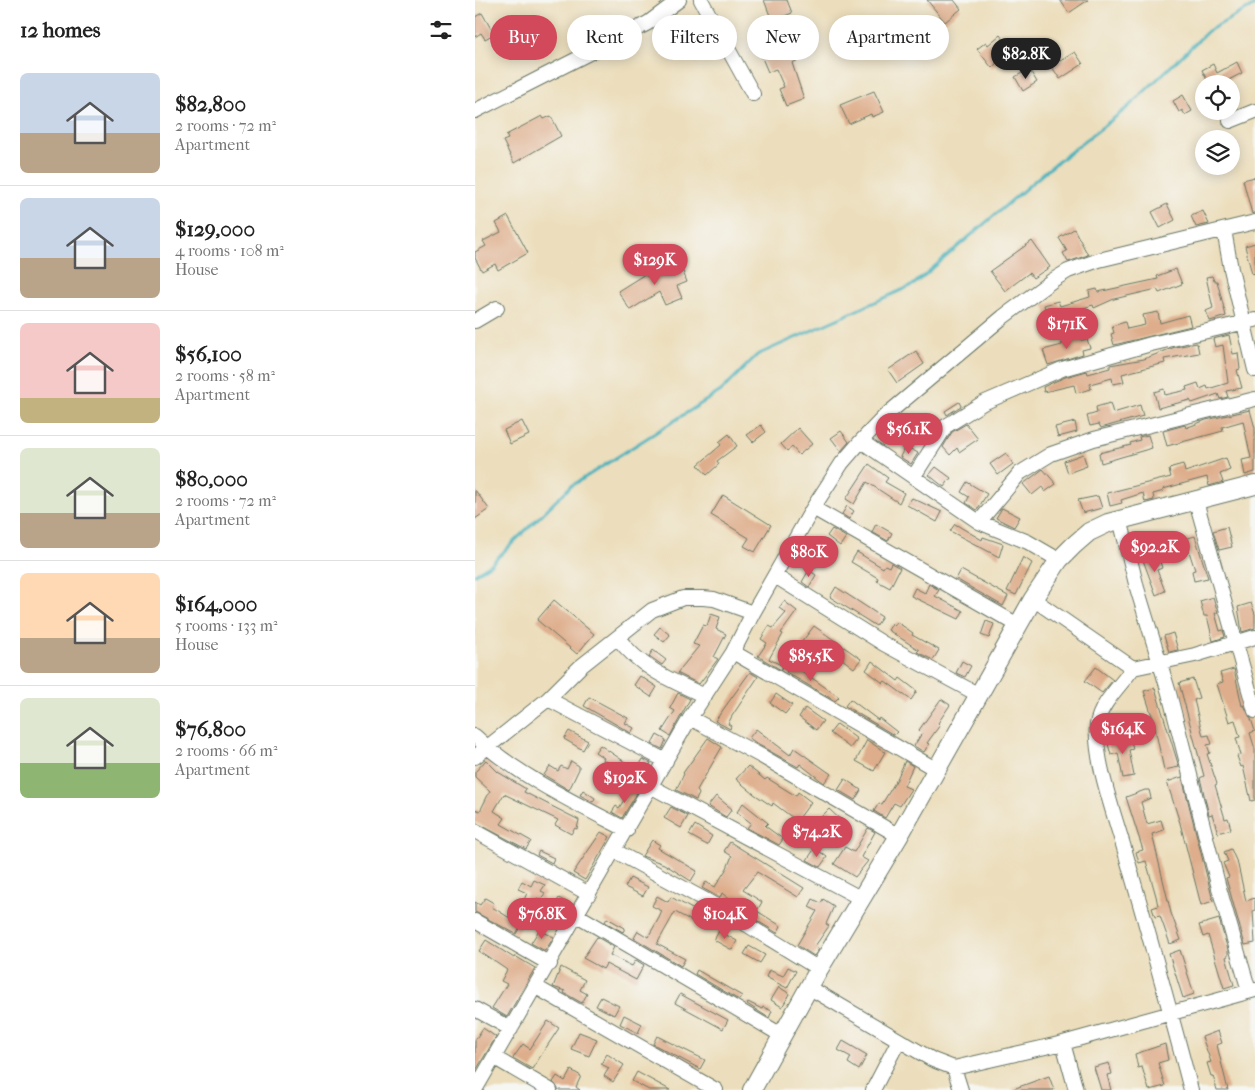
<!DOCTYPE html>
<meta charset="utf-8">
<style>
:root{--surface:#fff;--page:#f2f2f2;--text:#222;--muted:#767676;--line:#e0e0e0;--accent:#d1495b}
body{margin:0;font-family:"IM FELL French Canon",serif;background:var(--page);color:var(--text);height:100vh;display:flex;flex-direction:column;font-size:19px;white-space:nowrap}
*{box-sizing:border-box;margin:0}
p{font-size:16px;color:var(--muted)}
.icon{flex:none;width:28px;height:28px;fill:none;stroke:currentColor;stroke-width:2;stroke-linecap:round;stroke-linejoin:round}
.map{position:relative;flex:1;overflow:hidden}
.drawer{display:flex;flex-direction:column;background:var(--surface);width:475px}
.drawer>*{flex:none}
.hud{position:absolute;left:15px;top:15px;width:475px;height:45px;display:flex;gap:10px}
.fabs{position:absolute;left:720px;top:75px;display:grid;gap:10px}
.fabs a{display:grid;place-items:center;width:45px;height:45px;border-radius:50%;background:var(--surface);box-shadow:0 2px 12px #0003;font-size:25px}
.price{position:absolute;translate:-50% -42px;padding:0 11px;border-radius:18px;background:var(--accent);color:#fff;font-size:16px;line-height:32px;filter:drop-shadow(0 1px 2px #0008)}
.price::after{content:'';position:absolute;left:50%;top:30px;width:15px;height:11px;margin-left:-8px;background:inherit;clip-path:polygon(0 0,100% 0,50% 100%)}
.price.active{background:#222;color:#fff}
ul{padding:0;list-style:none}
li{display:flex;align-items:center;gap:15px;height:125px;padding:0 20px}
li+li{border-top:1px solid var(--line)}
li span{display:grid;place-items:center;flex:none;width:140px;height:100px;border-radius:8px;color:#555}
li>.icon{margin-inline-start:auto}
span .icon{width:60px;height:60px;fill:#fffc;stroke-width:1}
li b{font-size:21px}
h2{display:flex;justify-content:space-between;align-items:center;height:60px;padding:0 20px;font-size:21px}
.chip{padding:0 18px;border-radius:22px;background:var(--surface);box-shadow:0 2px 12px #0003;font-size:18px;line-height:45px}
.chip.active{background:var(--accent);color:#fff}
main{display:flex;flex:1;min-height:0}
.map>svg:first-child{display:block}
.lines{fill:none;stroke-linecap:round;stroke-linejoin:round}
.stream{stroke:#41b0bc;stroke-width:3}
.building{fill:#dead8b}
.minor-casing{stroke:#677564;stroke-width:16}
.major-casing{stroke:#677564;stroke-width:20}
.minor{stroke:#fff;stroke-width:14}
.major{stroke:#fff;stroke-width:18}
</style>
<main>
<section class="drawer">
<h2>12 homes<svg class="icon" aria-label="filters" viewBox="0 0 24 24"><path d="M4 7h16M4 17h16"/><circle cx="9" cy="7" r="2"/><circle cx="15" cy="17" r="2"/></svg></h2>
<ul>
<li><span style="background:linear-gradient(#c9d6e8 60%,#b9a48a 0)"><svg class="icon" aria-label="home" viewBox="0 0 24 24"><path d="M3 11l9-7 9 7M6 9v11h12V9"/></svg></span><div><b>$82,800</b><p>2 rooms · 72 m²</p><p>Apartment</p></div></li>
<li><span style="background:linear-gradient(#c9d6e8 60%,#b9a48a 0)"><svg class="icon" aria-label="home" viewBox="0 0 24 24"><path d="M3 11l9-7 9 7M6 9v11h12V9"/></svg></span><div><b>$129,000</b><p>4 rooms · 108 m²</p><p>House</p></div></li>
<li><span style="background:linear-gradient(#f6c9c9 75%,#c2b280 0)"><svg class="icon" aria-label="home" viewBox="0 0 24 24"><path d="M3 11l9-7 9 7M6 9v11h12V9"/></svg></span><div><b>$56,100</b><p>2 rooms · 58 m²</p><p>Apartment</p></div></li>
<li><span style="background:linear-gradient(#dfe7d0 65%,#b9a48a 0)"><svg class="icon" aria-label="home" viewBox="0 0 24 24"><path d="M3 11l9-7 9 7M6 9v11h12V9"/></svg></span><div><b>$80,000</b><p>2 rooms · 72 m²</p><p>Apartment</p></div></li>
<li><span style="background:linear-gradient(#ffd9b3 65%,#b9a48a 0)"><svg class="icon" aria-label="home" viewBox="0 0 24 24"><path d="M3 11l9-7 9 7M6 9v11h12V9"/></svg></span><div><b>$164,000</b><p>5 rooms · 133 m²</p><p>House</p></div></li>
<li><span style="background:linear-gradient(#dfe7d0 65%,#8fb573 0)"><svg class="icon" aria-label="home" viewBox="0 0 24 24"><path d="M3 11l9-7 9 7M6 9v11h12V9"/></svg></span><div><b>$76,800</b><p>2 rooms · 66 m²</p><p>Apartment</p></div></li>
</ul>
</section>
<div class="map">
<svg width="780" height="1090" viewBox="0 0 780 1090">
<rect width="100%" height="100%" fill="#f6f6f2"/>
<filter id="ink" filterUnits="userSpaceOnUse"><feTurbulence type="fractalNoise" baseFrequency=".02" numOctaves="2"/><feDisplacementMap in="SourceGraphic" scale="10" xChannelSelector="R" yChannelSelector="G"/><feConvolveMatrix kernelMatrix="1 2 1 2 8 2 1 2 1" color-interpolation-filters="sRGB"/></filter>
<filter id="wash" filterUnits="userSpaceOnUse"><feTurbulence type="fractalNoise" baseFrequency=".0096" numOctaves="4" result="noise"/><feDisplacementMap in="SourceGraphic" scale="20" xChannelSelector="R" yChannelSelector="G"/><feGaussianBlur stdDeviation="1.12" result="paint"/><feColorMatrix in="noise" values="0 0 0 0 0 0 0 0 0 0 0 0 0 0 0 0 0 1.4 0 .05"/><feComposite in="paint" operator="in"/></filter>
<g filter="url(#wash)">
<rect width="100%" height="100%" fill="#ecdebc"/>
<g class="lines">
<path class="stream" d="M0 574 16 564 95 487 246 391 282 355 438 285 571 171 652 108 733 31 780 5"/>
</g>
<g id="blocks">
<path class="building" d="M289 0H312L317 13 297 21Z
M452 0H479L486 9 470 22Z
M585 0H613L594 13Z
M7 13 19 34 10 39 6 33 0 37V17Z
M219 21 227 34 224 36 233 50 218 60 210 47 207 49 202 41 205 39 201 32Z
M320 28 333 56 317 63 329 99 311 106 304 89 309 87 301 69 293 72 284 51 300 43 297 38Z
M525 35 535 48 517 68 502 49 511 42 513 45Z
M600 52 608 64 585 79 575 64 583 58 585 61Z
M762 62 767 73 746 84H734L727 70 738 64 742 73Z
M554 69 562 82 548 91 540 77Z
M399 91 409 112 397 117 396 114 374 124 365 105Z
M708 95 717 111 710 115 707 110 704 112 698 101Z
M67 116 69 119 76 116 86 136 39 163 28 141 33 139 31 135Z
M780 177V213L777 214 768 180Z
M692 204 700 220 685 228 677 212Z
M728 211 734 224 721 227 716 216Z
M33 216 53 253 23 270 20 264 7 271 0 258V252L11 246 8 241 26 232 21 223Z
M599 229 613 255 593 262 588 253 592 251 584 238Z
M557 241 575 267 558 278 554 273 530 291 515 271Z
M780 243V273L777 274 770 246Z
M195 259 198 267 205 264 212 282 202 286 207 298 190 305 184 292 155 310 143 291 170 274 171 276 186 270 183 263Z
M701 269 707 284 684 293 682 289 639 299 619 308 618 305 587 314 589 319 574 323 569 305 583 301 585 306 615 297 614 291 622 289 623 292 683 279 682 276Z
M737 276 739 281H742L751 316 735 321 731 311 738 308 731 277Z
M683 312 685 323 713 315 716 326 639 345 636 334 639 333 637 326 650 322 652 329 670 325 668 315Z
M604 333 606 340 612 339 615 348 607 350 608 354 573 365 568 350 587 345V343L596 340 594 336Z
M754 335 758 354 763 353 765 369 762 370 767 388 751 391 753 397 745 399 743 394 717 403 715 400 683 408 679 392 689 389 690 395 712 390 711 387 723 383 725 389 732 386 733 389 753 383 748 345 740 347 738 339Z
M722 343 724 353 689 359 690 363 647 374 649 382 638 384 637 378 615 384 616 389 601 393 599 385 569 392 568 387 590 377 612 371 613 374 635 368V365L669 359 700 347Z
M441 351 449 364 422 383 413 370Z
M484 402 486 406 472 415 470 411Z
M635 403 638 413 665 405 668 416 626 428 624 424 615 426 612 416 622 413 621 407Z
M775 410 780 428V472L770 475 767 460 776 458 768 421 747 427 748 431 692 446 688 431 710 425 711 428 731 420Z
M47 421 54 435 35 444 29 430Z
M600 422 602 432 583 437 580 427Z
M491 424 503 439 484 452 482 448 475 455 468 447 477 432Z
M286 425 291 432 278 442 272 435Z
M323 428 337 444 324 455 317 447 312 451 306 444Z
M366 431 374 442 366 451 356 438Z
M254 434 262 446 242 461 244 464 232 475 223 465 246 445 244 442Z
M673 435 677 448 626 463 624 453 656 445 655 443 665 440 664 437Z
M430 446 443 453 436 464 425 457Z
M531 453 538 464 523 475 515 464Z
M608 454 612 466 593 473 589 461Z
M751 458 755 470 745 474 748 482 734 486 732 477 688 489 689 491 678 494 679 500 670 502 668 493 646 500 647 503 635 506 632 493 696 477 694 470 697 467 708 464 710 472Z
M394 464 413 478 410 482 429 493 424 503 392 482 379 504 371 499Z
M461 467 476 478 469 487 454 475Z
M568 469 581 484 570 492 567 487 557 495 548 484Z
M492 482 512 494 502 510 491 503 494 497 486 492Z
M0 490 14 509 0 519Z
M248 495 296 525 280 552 269 546 274 538 236 515Z
M623 496 627 508 608 513 603 500Z
M437 498 467 512 462 522 432 505Z
M372 506 379 511 374 519 367 514Z
M527 508 545 517 539 527 521 518Z
M401 524 417 533 413 541 397 532Z
M480 524 507 540 508 537 528 544 524 557 475 531Z
M752 527 757 547 744 550 738 531Z
M357 529 371 537 365 546 352 536Z
M720 536 733 578 719 581 717 571 720 570 710 539Z
M342 550 350 556 341 567 334 560Z
M382 552 408 568 410 565 414 567 416 563 425 568 415 588 402 581 403 578 376 562Z
M683 555 687 568 682 570 690 591 681 595 668 560Z
M548 557 557 563 541 595 532 591Z
M334 570 341 575 334 587 327 582Z
M486 570 533 596 528 606 481 579Z
M454 584 464 590 460 596 488 611 484 619 436 596 440 588 450 593Z
M361 587 407 617 401 626 355 597Z
M738 597 743 613H740L745 631 748 630 750 637 738 641 732 616H729L725 601Z
M79 600 119 634 102 654 62 620Z
M309 601 322 611 306 633 308 634 294 659 308 666 306 670 283 656 292 643 286 639 294 626 298 628 311 613 304 608Z
M776 603 780 614V628L767 632 763 607Z
M236 614 245 617 241 629 251 634 239 657 243 659 224 684 202 673 224 646 218 644 228 625 232 626Z
M511 621 519 624 514 638 506 635Z
M422 622 438 633 437 635 464 650 458 660 442 652 444 650 413 630 417 624 419 626Z
M339 626 386 659 379 668 351 647 350 648 343 644 337 651 326 643Z
M185 627 195 635 189 642 179 634Z
M698 633 703 650 694 652 689 636Z
M178 650 191 660 187 665 174 656Z
M397 661 423 681 425 678 442 691 436 700 410 681 408 683 391 670Z
M487 661 496 666 490 677 481 673Z
M317 664 364 697 360 701 311 672Z
M621 667 638 680 627 693 610 681Z
M759 669 767 706 769 705 776 719 780 731 775 733 780 749V800L776 801 768 766 766 767 762 756 766 755 761 738 765 737 760 720 754 722 742 684 748 682 745 673Z
M275 672 283 677 257 716 253 724 256 726 255 729 240 721Z
M165 676 182 687 176 697 159 685Z
M718 679 724 698 719 700 728 736 734 735 737 744 732 745 735 753 732 754 742 784 740 785 750 819 753 818 756 829 743 833 737 814 734 815 725 778 729 776 704 683Z
M680 688 704 767 689 770 678 719 669 691Z
M203 693 215 699 195 736 187 731 200 711 195 708Z
M301 694 317 705 310 714 295 703Z
M114 697 153 718 150 723 159 728 156 733 109 706Z
M375 699 403 720 404 718 422 732 419 735 370 706Z
M466 699 475 705 463 723 465 725 452 743 454 744 449 752 439 746 447 733 444 730Z
M330 708 348 721 341 730 324 717Z
M362 724 382 739 375 748 355 733Z
M281 729 315 755 319 748 356 774 349 783 325 764 323 767 284 745 274 738Z
M94 731 113 741 108 750 89 739Z
M182 735 191 740 187 749 177 744Z
M650 737 651 741 656 740 658 749 654 750 659 776 648 778 643 753 636 755 633 744 638 743 637 740Z
M233 738 247 747 222 790 224 794 221 800 201 790 209 774 208 773Z
M392 740 410 752 399 771 381 761Z
M125 745 150 762 146 769 128 760 129 758 120 752Z
M168 759 176 763 164 786 156 781Z
M11 760 23 772 51 789 49 792 104 820 102 829 100 828 96 834 80 825 83 820 29 794 19 811 30 818 26 824 56 841 51 849 0 822V809L5 811 15 791 0 777V772Z
M96 761 104 766V769L94 790 69 775 75 766 83 771 86 766 92 769Z
M430 761 438 766 429 786 436 789 425 806 419 803 410 818 399 811 404 803 407 804 422 779Z
M273 766 290 780 292 778 321 796 323 792 336 802 322 821 298 803 297 806 279 794 261 779Z
M707 777 738 901 726 905 705 823 692 782Z
M370 779 386 790 380 800 363 790Z
M156 789 162 793 147 818 137 812 141 806 144 808Z
M108 790 120 798 118 802 105 795Z
M670 790H674L676 798 666 802 672 824 686 820 689 830 677 834 696 913 706 940 695 944 685 916 680 917 677 908 683 906 681 896 671 861 664 863 661 852 668 850 651 797Z
M241 796 257 809 251 817 233 806Z
M268 803 293 823 290 826 308 839 304 845 272 828 276 823 262 812Z
M196 807 213 816 206 828 189 818Z
M354 809 368 822 350 841 336 827Z
M220 825 237 836 232 845 214 835Z
M393 828 400 832 386 857 393 861 380 877 359 864 370 847 379 852Z
M126 832 135 837 110 880 98 873Z
M177 840 185 845 183 848 222 871 216 881 189 864 167 856Z
M255 842 329 888 323 897 282 872 268 890 287 902 282 911 306 926 302 933 265 910 266 909 247 893 245 898 227 888 231 882 240 887 252 868 257 856 249 851Z
M340 848 352 857 345 867 332 860Z
M756 849 763 865 771 901 780 898V910L778 911 780 943 770 945 751 878 754 877 748 863 753 861 749 852Z
M64 851 79 858 77 863 62 855Z
M155 878 173 887 168 896 150 887Z
M59 880 70 885 66 891 70 893 66 900 62 898 57 907 48 902 52 893 43 889 47 881 56 886Z
M182 896 193 902 196 897 233 918 228 927 200 912 182 944 210 959 206 966 159 938 163 931 173 937 184 918 187 911 177 906Z
M10 898 19 903 17 907 46 925 41 934 0 912V902L5 905Z
M84 898 95 905 84 923 73 917Z
M338 899 346 903 348 899 359 906 351 924 354 926 340 946 344 949 339 956 322 945 342 911 334 907Z
M132 918 150 928 148 932 130 922Z
M744 919 753 950V956L751 957 759 985 749 988 733 935 728 937 724 925Z
M64 930 79 937 70 951 56 943Z
M244 931 262 941 257 950 239 940Z
M122 937 139 947 135 955 157 966 161 960 169 965 161 980 131 964 128 969 108 958Z
M11 940 39 958 40 956 60 968 32 1017 17 1008 32 984 26 981 32 970 4 951Z
M274 946 290 955 285 963 269 954Z
M705 950 719 994 708 998 694 954Z
M86 967 110 980 105 990 112 994 107 1003 89 993 90 991 78 987Z
M313 967 321 971 312 988 291 977 294 970 308 976Z
M222 970 267 996 264 1000 220 974Z
M304 987 315 994 307 1007 296 1000Z
M205 994 253 1020 248 1029 200 1003Z
M126 997 144 1006 139 1015 121 1006Z
M273 1002 287 1009 288 1007 297 1011 294 1018 272 1004Z
M149 1015 167 1024 163 1033 145 1024Z
M73 1021 84 1028 57 1069 38 1058 48 1044 55 1049Z
M8 1028 21 1037 0 1072V1040Z
M743 1031 747 1043 742 1045 753 1090H742L738 1076H736L732 1063 736 1062 727 1037Z
M104 1032 122 1039 114 1056 96 1049Z
M182 1036 230 1060 225 1069 178 1044Z
M368 1041 392 1055 384 1070 373 1063 376 1057 363 1050Z
M690 1044 693 1060 683 1063 690 1086 674 1090 667 1067 663 1068 660 1054Z
M132 1054 149 1065 138 1082 129 1076 134 1068 126 1064Z
M634 1063 637 1074 632 1075 636 1090H626L619 1067Z
M96 1070 106 1076 101 1087 105 1090H84L78 1082 82 1076 90 1081Z
M162 1072 195 1090H174L157 1081Z
M574 1076 579 1090H538V1089Z"/>
</g>
</g>
<g filter="url(#ink)">
<use href="#blocks" fill-opacity="0" stroke="#677564" stroke-width="1"/>
<g class="lines">
<defs>
<path id="minor" d="M226 0 278 94
M0 111 173 23 204 0
M755 121 780 111
M749 230 756 269 780 370
M0 321 22 308
M386 441 504 522 553 542 584 560
M439 476 471 426 508 403 587 369 676 344 780 320
M721 501 780 711
M338 508 543 625
M645 519 662 588 694 693 744 888 774 991
M504 522 545 473 576 454 619 439 780 399
M300 576 409 644 504 695
M558 599 658 668
M143 638C165 668 197 681 230 696
M258 652 462 770
M73 699 191 761
M215 718 288 757 424 836
M0 736C41 775 102 804 152 830
M0 757 73 699 105 667 177 610 208 598H228L239 599 278 613
M177 787 387 899
M0 831 114 894
M140 851 243 907 344 969
M102 915 308 1036
M0 921 75 964
M61 987 241 1090
M335 988 458 1060 479 1068 588 1043 780 990
M0 1009 36 1029
M588 1043 601 1090
M20 1058 75 1090
M479 1068 486 1090
M0 1090 215 718 258 652 278 613 338 508 367 463 386 441 410 416 528 317 578 280 593 271 624 260 780 222
M398 1090 424 1040
M716 1090C695 1009 672 928 649 848 639 814 619 759 622 725 624 705 647 684 658 668L720 655 780 637"/>
<path id="major" d="M277 1090 344 969 424 836 558 599 584 560 599 545 614 532 633 523 780 485"/>
</defs>
<use href="#minor" class="minor-casing"/>
<use href="#major" class="major-casing"/>
<use href="#minor" class="minor"/>
<use href="#major" class="major"/>
</g>
</g>
</svg>
<div class="fabs">
<a><svg class="icon" aria-label="locate" viewBox="0 0 24 24"><circle cx="12" cy="12" r="6"/><path d="M12 2v4M12 18v4M2 12h4M18 12h4"/></svg></a>
<a><svg class="icon" aria-label="layers" viewBox="0 0 24 24"><path d="M12 4l9 5-9 5-9-5zM3 14l9 5 9-5"/></svg></a>
</div>
<b class="price active" style="left:551px;top:80px">$82.8K</b>
<b class="price" style="left:180px;top:286px">$129K</b>
<b class="price" style="left:592px;top:350px">$171K</b>
<b class="price" style="left:434px;top:455px">$56.1K</b>
<b class="price" style="left:680px;top:573px">$92.2K</b>
<b class="price" style="left:334px;top:578px">$80K</b>
<b class="price" style="left:336px;top:682px">$85.5K</b>
<b class="price" style="left:648px;top:755px">$164K</b>
<b class="price" style="left:150px;top:804px">$192K</b>
<b class="price" style="left:342px;top:858px">$74.2K</b>
<b class="price" style="left:67px;top:940px">$76.8K</b>
<b class="price" style="left:250px;top:940px">$104K</b>
<div class="hud">
<a class="chip active">Buy</a>
<a class="chip">Rent</a>
<a class="chip">Filters</a>
<a class="chip">New</a>
<a class="chip">Apartment</a>
</div>
</div>
</main>
